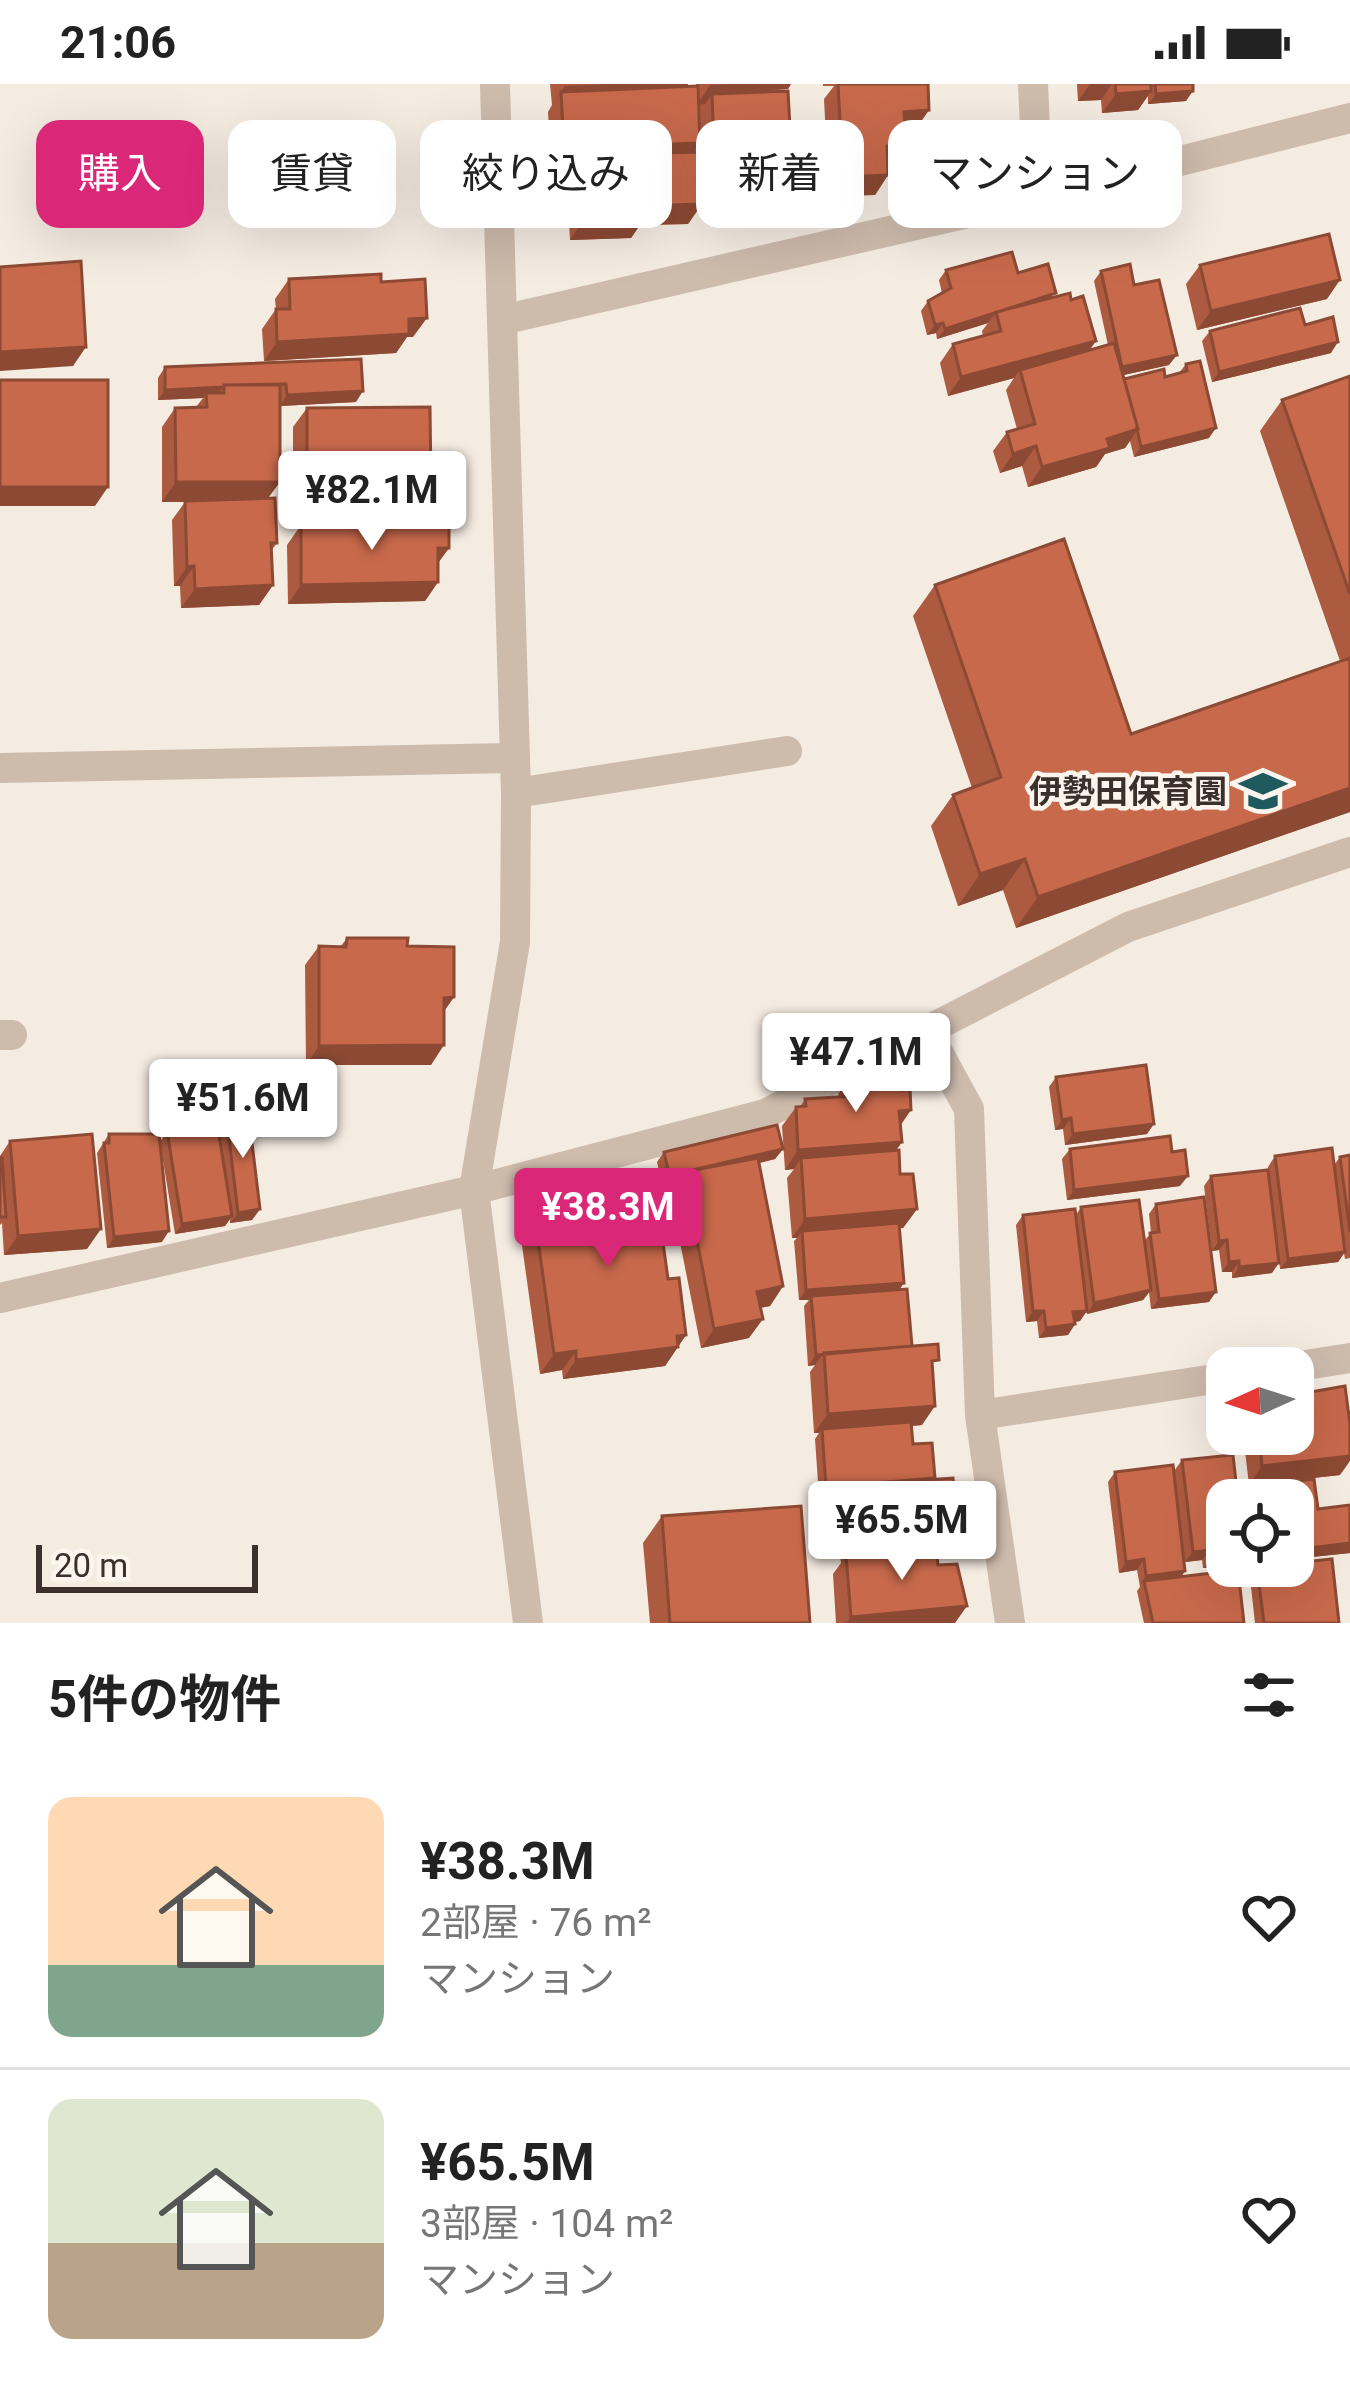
<!DOCTYPE html>
<html lang="ja">
<meta charset="utf-8">
<style>
:root{--surface:#fff;--page:#f6f6f6;--text:#222;--muted:#767676;--line:#e0e0e0;--accent:#db2777}
body{margin:0;font-family:Roboto,"Noto Sans JP",sans-serif;background:var(--page);color:var(--text);height:100vh;display:flex;flex-direction:column;font-size:45px;white-space:nowrap}
*{box-sizing:border-box;margin:0}
p{font-size:39px;color:var(--muted)}
.icon{flex:none;width:66px;height:66px;fill:none;stroke:currentColor;stroke-width:2;stroke-linecap:round;stroke-linejoin:round}
.map{position:relative;height:1539px;overflow:hidden}
.panel{display:flex;flex-direction:column;background:var(--surface);flex:1}
.panel>*{flex:none}
.guide{position:absolute;left:36px;top:36px;width:1278px;height:108px;display:flex;gap:24px}
.needle{width:78px;rotate:267deg}
.buttons{position:absolute;left:1206px;top:1263px;display:grid;gap:24px}
.buttons a{display:grid;place-items:center;width:108px;height:108px;border-radius:24px;background:var(--surface);box-shadow:0 12px 48px #0002;font-size:60px}
.scale{position:absolute;left:36px;bottom:30px;width:222px;box-sizing:border-box;padding-left:12px;border:6px solid #3b302b;border-top:0;font-size:33px;line-height:42px;white-space:nowrap;color:#3b302b;-webkit-text-stroke:9px #fbf5ee;paint-order:stroke}
.price{position:absolute;translate:-50% -102px;padding:0 27px;border-radius:12px;background:#fff;color:#222;font-size:39px;line-height:78px;filter:drop-shadow(0 3px 6px #0008)}
.price::after{content:'';position:absolute;left:50%;top:72px;width:36px;height:27px;margin-left:-18px;background:inherit;clip-path:polygon(0 0,100% 0,50% 100%)}
.price.active{background:var(--accent);color:#fff}
ul{padding:0;list-style:none}
li{display:flex;align-items:center;gap:36px;height:300px;padding:0 48px}
li+li{border-top:3px solid var(--line)}
li span{display:grid;place-items:center;flex:none;width:336px;height:240px;border-radius:24px;color:#555}
li>.icon{margin-inline-start:auto}
span .icon{width:144px;height:144px;fill:#fffc;stroke-width:1}
li b{font-size:51px}
h2{display:flex;justify-content:space-between;align-items:center;height:144px;padding:0 48px;font-size:51px}
.tag{padding:0 42px;border-radius:24px;background:var(--surface);box-shadow:0 12px 48px #0002;font-size:42px;line-height:108px}
.tag.active{background:var(--accent);color:#fff}
.status{display:flex;justify-content:space-between;align-items:center;height:84px;padding:0 60px;background:var(--surface);direction:ltr}
.status svg{height:33px;fill:currentColor}
.map>svg:first-child{display:block}
.lines{fill:none;stroke-linecap:round;stroke-linejoin:round}
.lane{stroke:#cdbbac;stroke-width:30}
.street{stroke:#cdbbac;stroke-width:30}
.wall{fill:#ac5a40}
.shaded-wall{fill:#8c4a34}
.building{fill:#c8694b;stroke:#8c4a34;stroke-width:3}
.labels{text-anchor:middle;stroke-width:9;stroke-linejoin:round;paint-order:stroke}
.poi-label{font-size:33px;font-weight:bold;fill:#3b302b;stroke:#fbf5ee;text-anchor:end}
</style>
<div class="status"><b>21:06</b><svg viewBox="0 0 49 12"><path d="M0 12V9h3v3zM5 12V6h3v6zM10 12V3h3v9zM15 12V0h3v12zM26 1h20v11H26zM47 4h2v5h-2z"/></svg></div>
<div class="map">
<svg width="1350" height="1539" viewBox="0 0 1350 1539">
<rect width="100%" height="100%" fill="#f4ebe1"/>
<g class="lines">
<path class="lane" d="M474 1106 765 1030 1128 843 1350 768"/>
<path class="street" d="M495 0 516 709 515 858 474 1106 528 1539
M1033 0 1038 113
M502 236 1038 113 1350 34
M0 684 514 674
M516 709 787 667
M927 948 969 1025 980 1331 1010 1539
M0 951H12
M0 1214 474 1106
M1286 1284 1350 1274
M980 1331 1227 1293"/>
</g>
<path class="wall" d="M550 0H688L686 3 696 2V0H791L788 5 773 6 772 8 791 61 776 80V113L763 133 703 135 701 96 702 120 688 140 640 141 631 154 570 156 569 138H564L562 91 576 71 606 70V62L550 65 548 28 552 21Z
M823 0H928L929 26 915 46H905L893 80 888 81V91L875 111 829 112 824 15 834 2H823Z
M1077 0H1193L1186 17 1148 20V12L1138 26 1102 29 1101 16 1078 17Z
M1200 181 1327 215 1197 246 1186 200Z
M946 186 1018 189 1053 213 1089 266 1108 261 1094 197 1101 187 1134 201 1169 281 1123 291 1124 295 1165 293 1179 289 1186 280 1209 354 1134 373 1130 357 1125 364 1105 370 1096 383 1028 403 1022 382 1000 389 993 367 1007 348 1017 345 1006 306 1014 294 948 312 940 279 953 260 983 252 982 247 988 239 937 255 936 249 927 251 921 227 928 217 942 209 939 196Z
M289 195 381 198 413 253H407L396 269 264 277 262 245 276 225 275 215Z
M1305 241 1331 269 1212 298 1202 257 1210 247Z
M361 275 356 318 280 322 268 415 277 459 271 467 273 501 259 521 181 524 180 502H174L172 436 185 418H162V343L175 324 196 323 203 314 158 316V294L165 283Z
M1350 292V728L1016 844 1003 806 958 822 931 742 953 711 972 704 913 532 935 501 1131 650 1340 577 1260 347 1282 316Z
M307 324 417 420H293V343Z
M301 441 449 464 438 479V498L425 517 288 520 287 461Z
M347 854 407 862 454 913 444 927 431 981H306L305 881 319 862H341Z
M852 991 900 1041 902 1058 896 1066 900 1090 917 1125 903 1144H900L904 1199 899 1205 912 1262 933 1286 922 1341 912 1342 913 1360 935 1394 942 1445 934 1446 931 1464 955 1539H836L833 1490 841 1479 839 1463H829L825 1421 832 1412 819 1413 815 1355 819 1349H814L810 1288 815 1281 808 1282 804 1222 809 1216H799L794 1157 797 1154H792L787 1094 794 1085 785 1086 782 1042 796 1023H800L805 1015 839 1013 838 1010Z
M1056 993 1147 1050 1065 1061 1063 1045 1055 1046 1049 1003Z
M187 1029 224 1083 219 1039 226 1029 260 1125 252 1136 230 1139V1135L225 1142 175 1150 160 1058 167 1047 181 1045 180 1040Z
M109 1050 162 1158 107 1164 97 1069Z
M10 1057 87 1165 4 1171 2 1139 0 1141V1072Z
M783 1065 775 1075 759 1079 783 1202 770 1222 760 1224 749 1254 701 1264 670 1108 675 1101 663 1104 657 1078 664 1068Z
M1070 1065 1172 1068 1180 1102 1067 1116 1062 1075Z
M1350 1071V1174L1345 1175 1344 1169 1338 1178 1280 1185 1272 1117V1189L1232 1194V1188H1222L1219 1166 1212 1167 1204 1102 1211 1092 1268 1086V1083L1275 1072 1334 1081 1340 1073Z
M606 1093 668 1195 686 1251 665 1282 563 1295 562 1286 540 1290 518 1133 532 1114 598 1104Z
M1156 1120 1209 1218 1151 1225 1149 1208 1143 1216 1087 1230 1086 1227 1080 1237 1075 1238V1240L1068 1251 1039 1254 1037 1237 1026 1238 1016 1141 1023 1131H1076L1081 1123 1144 1157 1151 1149 1149 1130Z
M1243 1350H1293L1340 1391 1249 1401Z
M1182 1376 1227 1482 1203 1484 1202 1476 1185 1478 1174 1387Z
M1115 1388 1182 1492 1244 1539H1144L1137 1507 1140 1503 1137 1486 1119 1489 1108 1398Z
M1258 1402 1318 1425 1350 1421V1469L1293 1475V1416H1251V1412Z
M662 1432 810 1539H650L643 1459Z
M1257 1484 1339 1539H1255L1250 1494Z"/>
<path class="shaded-wall" d="M610 0H688L680 11 561 8 551 21 565 2Z
M738 0H791L788 5 773 6 765 17 712 10 705 20 697 21 710 1Z
M1090 0H1112L1101 16 1078 17Z
M1151 7 1138 26 1102 29 1116 10Z
M1193 7 1186 17 1148 20 1156 10Z
M929 26 915 46 891 47 904 28Z
M619 43 606 62 550 65 563 46Z
M700 59 686 78 607 81 620 62Z
M775 61H791L777 80H761Z
M906 61 893 80 873 81 887 62Z
M888 91 875 111 829 112 843 93Z
M776 113 763 133 703 135 716 115Z
M583 118 569 138H564L578 119Z
M702 120 688 140 640 141 631 154 570 156 584 136 644 122Z
M1340 196 1327 215 1197 246 1211 227Z
M996 228 988 239 937 255 945 245Z
M427 234 413 253H407L396 269 264 277 277 258 409 235Z
M943 239 936 249 927 251 935 241Z
M1096 257 1082 277 1020 286 1014 294 948 312 961 293Z
M1338 258 1331 269 1212 298 1219 288Z
M86 263 73 282 0 287V268Z
M1177 271 1169 281 1115 293 1122 283Z
M223 303 216 313 206 309 203 314 158 316 165 306Z
M363 307 356 318 280 322 287 311Z
M1216 344 1209 354 1134 373 1141 363Z
M1138 345 1125 364 1105 370 1096 383 1028 403 1042 383 1107 355Z
M1036 362 1022 382 1000 389 1013 370Z
M176 398H280L266 417 162 418Z
M431 400 417 420H293L307 401Z
M0 403H108L95 422H0Z
M438 464H449L435 483Z
M194 482 180 502H174L187 483Z
M438 498 425 517 288 520 301 501Z
M273 501 259 521 181 524 195 505Z
M1350 704V728L1016 844 1038 813Z
M1025 775 1003 806 958 822 980 790Z
M454 913 440 933 444 914Z
M444 961 431 981H306L319 962Z
M911 1026 898 1045 899 1027Z
M1071 1034 1063 1045 1055 1046 1062 1036Z
M1154 1040 1147 1050 1065 1061 1073 1050Z
M902 1058 888 1077 801 1074 794 1085 785 1086 798 1066Z
M783 1065 775 1075 686 1098 684 1090Z
M682 1091 675 1101 663 1104 670 1094Z
M1188 1092 1180 1102 1067 1116 1074 1106Z
M260 1125 252 1136 230 1139 238 1129Z
M917 1125 903 1144 802 1153V1147L797 1154H792L805 1135Z
M232 1132 225 1142 175 1150 182 1140Z
M101 1145 87 1165 4 1171 18 1152Z
M169 1147 162 1158 107 1164 114 1153Z
M1227 1156 1219 1166 1212 1167 1219 1157Z
M1345 1168 1338 1178 1280 1185 1288 1175Z
M1239 1177 1232 1188H1222L1229 1178Z
M1279 1179 1272 1189 1232 1194 1239 1183Z
M904 1199 897 1209 811 1212 809 1216H799L806 1206Z
M783 1202 770 1222 743 1227 757 1208Z
M1151 1206 1143 1216 1087 1230 1094 1219Z
M1216 1208 1209 1218 1151 1225 1159 1215Z
M1033 1227H1044L1037 1237 1026 1238Z
M1087 1227 1080 1237 1066 1239 1073 1228Z
M763 1235 749 1254 701 1264 714 1245Z
M1075 1240 1068 1251 1039 1254 1046 1244Z
M686 1251 665 1282 563 1295 576 1276 677 1252Z
M576 1267 562 1286 540 1290 554 1270Z
M816 1271H822L815 1281 808 1282Z
M935 1322 922 1341 822 1348V1345L819 1349H814L828 1330Z
M1350 1372V1377L1340 1391 1249 1401 1262 1382Z
M839 1402 832 1412 819 1413 826 1403Z
M956 1426 942 1445 919 1447 932 1427Z
M852 1443 839 1463H829L843 1444Z
M935 1457 922 1477 847 1474 855 1463Z
M1350 1459V1469L1293 1475V1466Z
M1210 1466 1202 1476 1185 1478 1193 1468Z
M1227 1472V1482L1203 1484 1210 1474Z
M1144 1475 1137 1486 1119 1489 1126 1478Z
M1185 1487 1178 1498 1144 1497 1139 1503 1146 1492Z
M967 1522 955 1539H846L851 1533Z"/>
<path class="building" d="M838 0H928L929 26 904 28 906 61 887 62 888 91 843 93Z
M1115 0H1151V7L1116 10Z
M1155 0H1193V7L1156 10Z
M698 2 700 59 620 62 619 43 563 46 561 8Z
M788 7 791 61H775L776 113 716 115 712 10Z
M700 68 702 120 644 122 645 134 584 136 583 118 578 119 576 71Z
M1329 150 1340 196 1211 227 1200 181Z
M1012 168 1018 189 1048 180 1056 209 945 245 943 239 935 241 928 217 951 204 946 186Z
M81 177 86 263 0 268V183Z
M1130 180 1134 201 1159 196 1177 271 1122 283 1101 187Z
M381 190V198L425 195 427 234 409 235V250L277 258 276 225H290L289 195Z
M1070 209 1071 216 1083 212 1096 257 961 293 953 260 1001 247 996 228Z
M1300 224 1305 241 1333 233 1338 258 1219 288 1210 247Z
M1114 259 1138 345 1107 355 1110 364 1042 383 1036 362 1013 370 1007 348 1035 340 1020 286Z
M361 275 363 307 287 311 286 300 224 301V303L165 306V283Z
M1200 277 1216 344 1141 363 1137 345H1138L1124 295 1164 285 1165 293 1187 287 1186 280Z
M1350 292V510L1282 316Z
M0 296H108V403H0Z
M224 301H280V398H176L175 324 207 323 206 309H224Z
M430 323 431 400 307 401V324Z
M275 414 277 459H271L273 501 195 505 194 482 187 483 185 417Z
M449 438V464H438V498L301 501V441Z
M1064 455 1131 650 1350 574V704L1038 813 1025 775 980 790 953 711 1001 693 935 501Z
M347 854H408L407 862 454 863V913L444 914V961L319 962V862L346 863Z
M1146 981 1154 1040 1073 1050 1071 1034 1062 1036 1056 993Z
M900 987 902 1006 910 1005 911 1026 899 1027 902 1058 798 1066 796 1023 806 1022 805 1015 854 1012 852 991Z
M215 1026 232 1132 182 1140 167 1047 189 1044 187 1029Z
M248 1026 260 1125 238 1129 226 1029Z
M777 1041 783 1065 684 1088V1090L670 1094 664 1068Z
M92 1050 101 1145 18 1152 10 1057Z
M109 1050H159L169 1147 114 1153 104 1059H109Z
M1170 1052 1172 1068 1185 1066 1188 1092 1074 1106 1070 1065Z
M1332 1064 1345 1168 1288 1175 1275 1072Z
M899 1066 900 1090H913L917 1125 805 1135 801 1074Z
M1350 1071V1148L1340 1073Z
M0 1074H2L6 1133H0Z
M758 1074 783 1202 757 1208 763 1235 714 1245 684 1088Z
M653 1086 668 1195 679 1194 686 1251 677 1252 678 1263 576 1276V1267L554 1270 532 1114 606 1103V1093Z
M1268 1086 1279 1179 1239 1183V1177L1229 1178 1227 1156 1219 1157 1211 1092Z
M1204 1113 1216 1208 1159 1215 1150 1149 1159 1148 1156 1120Z
M1139 1116 1151 1206 1094 1219 1081 1123Z
M1075 1125 1087 1227 1073 1228 1075 1240 1046 1244 1044 1227H1033L1023 1131Z
M899 1139 904 1199 806 1206 802 1147Z
M907 1205 912 1262 816 1271 811 1212Z
M938 1260 939 1276 932 1277 935 1322 828 1330 824 1269Z
M1345 1302 1350 1340V1372L1262 1382 1259 1350H1293V1311Z
M911 1338 913 1360 932 1359 935 1394 826 1403 822 1345Z
M1233 1371 1238 1416H1227V1472L1210 1474V1466L1193 1468 1182 1376Z
M1173 1381 1185 1487 1146 1492 1144 1475 1126 1478 1115 1388Z
M953 1394 956 1426 932 1427 935 1457 855 1463 852 1443 843 1444 839 1402Z
M1314 1395 1318 1425 1350 1421V1459L1293 1466V1416H1260L1258 1402Z
M801 1422 810 1539H670L662 1432Z
M936 1463 938 1481 957 1480 967 1522 851 1533 846 1471Z
M1332 1475 1339 1539H1264L1257 1484 1293 1482V1479Z
M1238 1486 1244 1539H1153L1144 1497Z"/>
<defs>
<symbol id="school-bare" viewBox="-9 -9 18 18"><path d="M0-5L7-2L0 1L-7-2ZM-4 1L0 2.5L4 1V4Q0 6-4 4Z" fill="#1f5a5e" stroke="#fbf5ee" stroke-width="2.5" paint-order="stroke"/></symbol>
</defs>
<g fill-rule="evenodd">
<use href="#school-bare" x="1230" y="674" width="66" height="66"/>
</g>
<g class="labels">
<g class="poi-label">
<text x="1227" y="719">伊勢田保育園</text>
</g>
</g>
</svg>
<div class="buttons">
<a><svg class="needle" viewBox="-14 -14 28 28"><path d="M0-13l5 13h-10z" fill="#e53935"/><path d="M0 13l5-13h-10z" fill="#767676"/></svg></a>
<a><svg class="icon" aria-label="locate" viewBox="0 0 24 24"><circle cx="12" cy="12" r="6"/><path d="M12 2v4M12 18v4M2 12h4M18 12h4"/></svg></a>
</div>
<div class="scale">20 m</div>
<b class="price" style="left:372px;top:469px">¥82.1M</b>
<b class="price" style="left:856px;top:1031px">¥47.1M</b>
<b class="price" style="left:243px;top:1077px">¥51.6M</b>
<b class="price active" style="left:608px;top:1186px">¥38.3M</b>
<b class="price" style="left:902px;top:1499px">¥65.5M</b>
<div class="guide">
<a class="tag active">購入</a>
<a class="tag">賃貸</a>
<a class="tag">絞り込み</a>
<a class="tag">新着</a>
<a class="tag">マンション</a>
</div>
</div>
<section class="panel">
<h2>5件の物件<svg class="icon" aria-label="filters" viewBox="0 0 24 24"><path d="M4 7h16M4 17h16"/><circle cx="9" cy="7" r="2"/><circle cx="15" cy="17" r="2"/></svg></h2>
<ul>
<li><span style="background:linear-gradient(#ffd9b3 70%,#7fa58c 0)"><svg class="icon" aria-label="home" viewBox="0 0 24 24"><path d="M3 11l9-7 9 7M6 9v11h12V9"/></svg></span><div><b>¥38.3M</b><p>2部屋 · 76 m²</p><p>マンション</p></div><svg class="icon" aria-label="heart" viewBox="0 0 24 24"><path d="M12 20l-8-8c-3-5 5-10 8-4 3-6 11-1 8 4z"/></svg></li>
<li><span style="background:linear-gradient(#dfe7d0 60%,#b9a48a 0)"><svg class="icon" aria-label="home" viewBox="0 0 24 24"><path d="M3 11l9-7 9 7M6 9v11h12V9"/></svg></span><div><b>¥65.5M</b><p>3部屋 · 104 m²</p><p>マンション</p></div><svg class="icon" aria-label="heart" viewBox="0 0 24 24"><path d="M12 20l-8-8c-3-5 5-10 8-4 3-6 11-1 8 4z"/></svg></li>
</ul>
</section>
